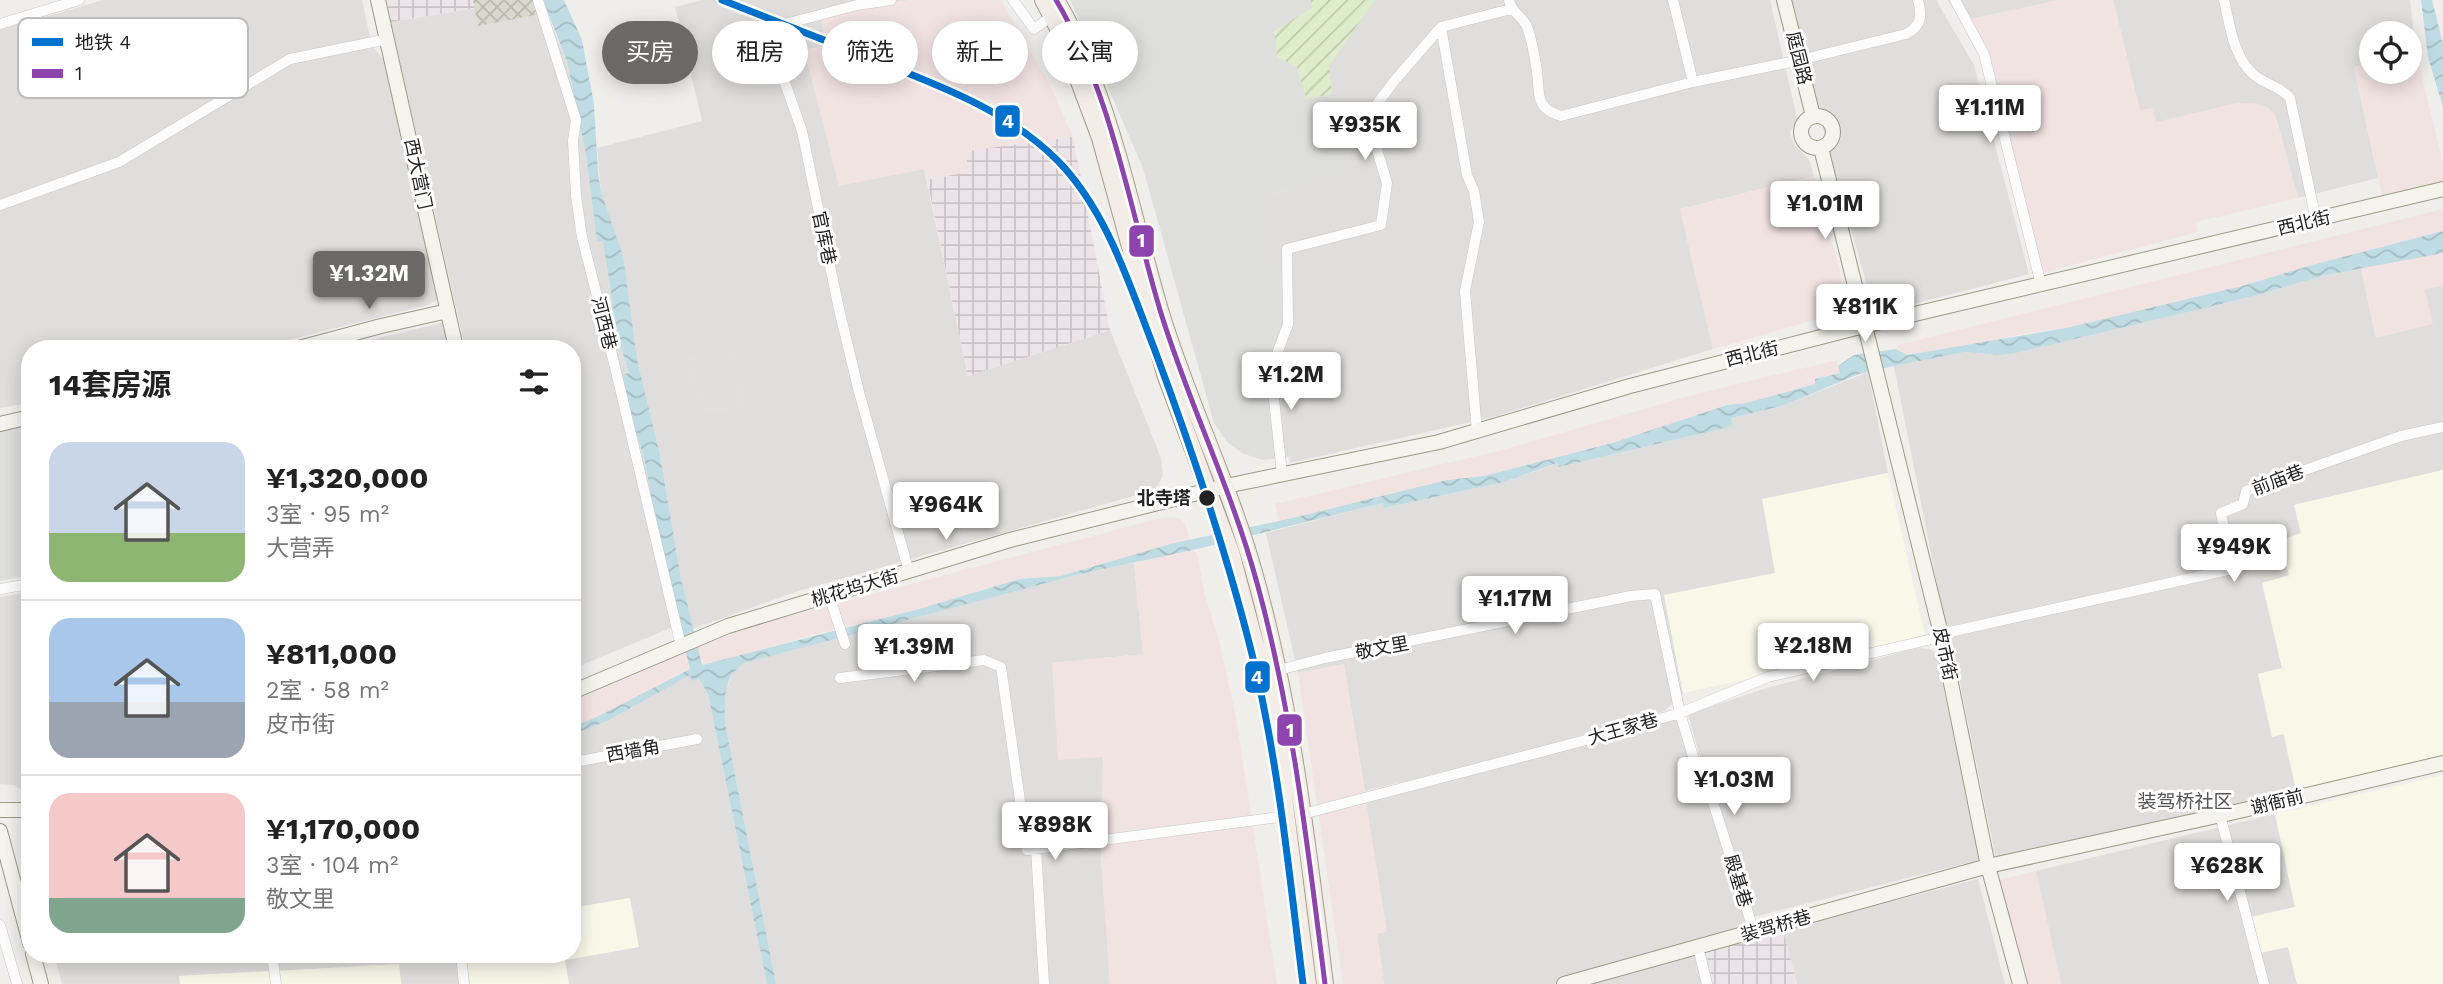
<!DOCTYPE html>
<html lang="zh">
<meta charset="utf-8">
<style>
:root{--surface:#fff;--page:#f2f2f2;--text:#222;--muted:#767676;--line:#e0e0e0;--accent:#6a6968}
body{margin:0;font-family:"Work Sans","Noto Sans SC",sans-serif;background:var(--page);color:var(--text);height:100vh;display:flex;flex-direction:column;font-size:26px;white-space:nowrap}
*{box-sizing:border-box;margin:0}
p{font-size:23px;color:var(--muted)}
.icon{flex:none;width:38px;height:38px;fill:none;stroke:currentColor;stroke-width:2;stroke-linecap:round;stroke-linejoin:round}
.map{position:relative;flex:1;overflow:hidden}
.side{position:absolute;left:21px;top:340px;width:560px;height:623px;display:flex;flex-direction:column;background:var(--surface);border-radius:28px;box-shadow:0 4px 18px #0003}
.side>*{flex:none}
.hud{position:absolute;left:602px;top:21px;width:665px;height:63px;display:flex;gap:14px}
.fabs{position:absolute;left:2359px;top:21px;display:grid;gap:14px}
.fabs a{display:grid;place-items:center;width:63px;height:63px;border-radius:50%;background:var(--surface);box-shadow:0 4px 18px #0003;font-size:35px}
.price{position:absolute;translate:-50% -60px;padding:0 16px;border-radius:7px;background:#fff;color:#222;font-size:23px;line-height:46px;filter:drop-shadow(0 2px 4px #0008)}
.price::after{content:'';position:absolute;left:50%;top:42px;width:21px;height:16px;margin-left:-10px;background:inherit;clip-path:polygon(0 0,100% 0,50% 100%)}
.price.on{background:var(--accent);color:#fff}
ul{padding:0;list-style:none}
li{display:flex;align-items:center;gap:21px;height:175px;padding:0 28px}
li+li{border-top:2px solid var(--line)}
li span{display:grid;place-items:center;flex:none;width:196px;height:140px;border-radius:21px;color:#555}
li>.icon{margin-inline-start:auto}
span .icon{width:84px;height:84px;fill:#fffc;stroke-width:1}
li b{font-size:30px}
h2{display:flex;justify-content:space-between;align-items:center;height:84px;padding:0 28px;font-size:30px}
.pill{padding:0 24px;border-radius:32px;background:var(--surface);box-shadow:0 4px 18px #0003;font-size:24px;line-height:63px}
.pill.on{background:var(--accent);color:#fff}
.map>svg:first-child{display:block}
.residential{fill:#dfdedc}
.commercial{fill:#f1e3e1}
.industrial{fill:url(#industrial-grid)}
.education{fill:#f8f7e8}
.religious{fill:#dededc}
.construction{fill:url(#construction-cross-hatch)}
.garden{fill:url(#garden-furrows)}
.parking{fill:#e0dfde}
.water{fill:url(#water-waves)}
.lines{fill:none;stroke-linecap:round;stroke-linejoin:round}
.street-casing{stroke:#c9c8c7;stroke-width:11}
.secondary-casing{stroke:#999a82;stroke-width:16}
.primary-casing{stroke:#a79c86;stroke-width:18}
.street{stroke:#fdfcfc;stroke-width:10}
.secondary{stroke:#f4f4ed;stroke-width:14}
.primary{stroke:#f3ede7;stroke-width:16}
.bus-1-casing{stroke:#fff;stroke-width:10}
.bus-1{stroke:#8e44ad;stroke-width:5}
.metro-1-casing{stroke:#fff;stroke-width:12}
.metro-1{stroke:#0072ce;stroke-width:7}
.stop-dot{fill:#222;stroke:#fff;stroke-width:2.5}
.labels{text-anchor:middle;stroke-width:6;stroke-linejoin:round;paint-order:stroke}
.street-label{font-size:18px;fill:#222;stroke:#fff}
.stop-label{font-size:18px;font-weight:bold;fill:#222;stroke:#fff;text-anchor:end}
.neighbourhood-label{font-size:19px;fill:#555;stroke:#fff}
.key{fill:#fff;stroke:#bdbdbd;stroke-width:2}
.key-label{font-size:19px;fill:#222}
.line-badge{stroke:#fff;stroke-width:2.5}
.badge-label{font-size:19px;text-anchor:middle;font-weight:bold;fill:#fff}
</style>
<div class="map">
<svg width="2443" height="984" viewBox="0 0 2443 984">
<defs>
<pattern id="industrial-grid" width="8" height="8" patternUnits="userSpaceOnUse" patternTransform="scale(1.75)"><rect width="8" height="8" fill="#ede4e9"/><path d="M0 4h8M4 0v8" fill="none" stroke="#cbc3c8"/></pattern>
<pattern id="construction-cross-hatch" width="8" height="8" patternUnits="userSpaceOnUse" patternTransform="scale(1.75)"><rect width="8" height="8" fill="#d9d9cd"/><path d="M0 0l8 8M0 8l8-8" fill="none" stroke="#babab0"/></pattern>
<pattern id="garden-furrows" width="10" height="10" patternUnits="userSpaceOnUse" patternTransform="scale(1.75)"><rect width="10" height="10" fill="#ddeccb"/><path d="M-1 1l2-2M0 10L10 0M9 11l2-2" fill="none" stroke="#bdcaae"/></pattern>
<pattern id="water-waves" width="16" height="10" patternUnits="userSpaceOnUse" patternTransform="scale(1.75)"><rect width="16" height="10" fill="#bfdbe3"/><path d="M0 5q4-4 8 0t8 0" fill="none" stroke="#a4bcc2"/></pattern>
</defs>
<rect width="100%" height="100%" fill="#f0eeeb"/>
<path class="residential" d="M103 0H362L372 46 384 60 437 276 439 291 437 300 428 305 256 348H30V403L0 408V30Z
M703 0H911L889 3 821 19 827 45 839 185 924 169 968 376 1110 330 1161 458 1163 475 1157 486 1151 491 798 591 692 629 681 578 660 455 637 359 601 192 597 148 702 121 675 7Z
M1375 0H1770L1797 118 1790 133 1794 144 1809 160 1814 176 1680 209 1713 349 1493 417 1290 463 1278 366 1260 198 1342 173 1328 66Z
M1787 0H1936L1974 65 2029 274 1875 314Z
M1948 0H2060L1961 21Z
M2113 0H2410L2416 52 2410 53V33H2371V63L2354 67 2378 178 2298 198 2275 114 2254 103H2237L2155 123 2140 111Z
M475 8 478 25 546 13 567 61 586 154 597 241H603L617 334 629 373 620 376 644 458 663 561 678 625 572 669V348H465L391 22Z
M2361 268 2376 338 2425 289 2443 285V470L2294 505 2301 534 2279 541 2289 576 2262 583 2282 668 2258 674 2272 737 2283 734 2297 794 1996 859 1950 635 2160 591 2158 583 1946 629 1894 366 1965 352 2000 355 2246 298 2326 275Z
M444 322 453 348H359L358 343Z
M1868 372 1888 473 1763 499 1775 573 1664 595 1683 693 1665 711 1516 754 1365 791 1344 664 1298 673 1266 533 1383 503 1385 508 1504 482 1558 463 1560 467 1732 426 1731 418 1782 406Z
M1134 563 1143 654 1052 663 1103 757 1101 857 1110 984H776L725 723 723 695 736 668 744 663 823 641 1080 574Z
M30 592V794L13 785 0 784V597Z
M1918 648 1929 649 1936 653 1979 860 1753 917 1718 799 1701 761 1688 714 1767 688Z
M690 674 702 682 708 694 767 984H569L564 960 638 947 630 898 572 908V735L607 721Z
M1677 718 1710 803 1749 931 1561 984H1384L1377 933 1386 932 1366 803Z
M2275 814 2295 907 2249 917 2288 946 2297 984H2061L2036 871Z
M1978 879 2005 984H1797L1783 930Z
M1706 952 1713 984H1592Z
M54 954H457L461 984H401L399 964 180 976V984H62Z"/>
<path class="commercial" d="M911 0H1001L1049 83 1073 137 966 151 969 172 927 180 924 169 839 186 804 50 827 44 821 18 850 10Z
M2060 0H2113L2140 110 2152 108 2156 122 2237 103H2254L2267 107 2275 114 2298 198 2196 222 2198 232 2038 274 1981 60 1961 21Z
M2416 52 2443 163V182L2382 195 2354 67 2371 63V72H2410V53Z
M1814 176 1850 310 1713 349 1680 209Z
M2443 209V231L2312 265 2242 286 2066 328 2027 333 1984 343 1906 355 1896 349 1898 345Z
M2443 253V285L2425 289 2433 324 2376 338 2361 268Z
M1837 360 1840 373 1815 379 1816 384 1746 403 1726 405 1612 443 1484 476 1447 480 1279 521 1275 504 1502 450 1689 396Z
M1165 517 1180 519 1185 523 1190 540 1061 576 1020 579 919 609 813 635 690 669 599 716 572 727V700L697 647 766 622Z
M1193 550 1197 553 1204 592 1220 644 1236 717 1277 984H1110L1101 857 1103 757 1058 760 1052 663 1143 654 1134 563Z
M1344 664 1387 932 1377 934 1384 984H1343L1298 673Z
M2036 871 2061 984H2027L1999 880Z"/>
<path class="industrial" d="M386 0H473L475 8 391 22Z
M1073 137 1110 330 968 376 927 180 968 172 966 151Z
M1783 930 1797 984H1713L1706 952Z"/>
<path class="education" d="M2443 470V760L2297 794 2284 734 2272 737 2258 674 2282 668 2262 583 2289 575 2279 541 2301 533 2294 505Z
M1888 473 1926 640 1683 693 1664 595 1775 573 1762 499Z
M2443 775V984H2297L2288 947 2256 954 2248 918 2295 907 2275 814Z
M630 898 639 947 565 960 569 984H470L467 954H572V908Z
M399 964 401 984H281L279 971Z
M270 971 272 984H180L179 976Z"/>
<path class="religious" d="M1070 0H1375L1328 66 1343 173 1260 198 1280 311 1278 366 1290 457 1263 460 1244 454 1227 442 1214 423 1143 168Z
M30 423V575L0 581V429Z"/>
<path class="construction" d="M473 0H543L546 13 478 26Z"/>
<path class="garden" d="M1311 0H1375L1329 66 1332 94 1306 99 1297 67 1277 57 1274 31 1312 8Z"/>
<path class="parking" d="M732 349 742 408 705 412 684 356Z"/>
<path class="water" d="M543 0H564L582 40 594 104 598 173 601 192 623 256 637 359 660 455 681 578 702 665 919 609 1020 579 1061 576 1174 543 1284 520 1447 480 1484 476 1612 443 1727 405 1746 403 1815 384V379L1840 373 1838 366 1854 355 1896 349 1907 355 2066 328 2242 286 2312 265 2443 231V253L2326 275 2246 298 2015 353 2000 355 1965 352 1894 366 1859 374 1782 406 1731 418 1733 426 1559 467 1557 463 1504 482 1384 508 1383 503 1193 550 1080 574 744 663C723 677 724 700 725 723L776 984H767L708 694 699 679 692 681 690 675 607 721 572 735V727L599 716 690 669 663 561 644 458 619 376 629 373 617 334 603 241 597 242 586 154 567 61Z
M2421 0H2432L2443 44V107L2428 57Z"/>
<g class="lines">
<defs>
<path id="street" d="M538 0 576 120 573 141 576 196 582 237 615 367 681 646
M891 0 857 5 766 29 802 131 839 309 859 392 909 572
M1013 0 1034 29 1056 13
M1509 0C1511 13 1523 16 1527 27 1532 40 1535 58 1537 72 1540 93 1534 108 1561 116L1693 82 1800 60 1906 34C1922 26 1922 15 1918 0
M1673 0 1693 82
M1955 0 1984 54 2041 285
M2224 0C2230 25 2233 57 2254 75 2266 85 2280 86 2290 98L2316 220
M0 24 79 0
M1441 27 1467 175 1474 191 1479 222 1465 291 1477 432
M0 205 119 162 290 59 388 39
M1282 474 1274 399 1278 351 1288 324 1287 249 1381 225 1387 183 1367 117 1395 80 1441 27 1511 9
M0 589 30 584
M829 595 845 644
M1941 634 2232 569 2221 513 2243 504 2246 491 2401 436 2443 427
M1279 670 1325 658 1631 596 1655 594 1680 713 1695 763 1713 802 1754 932
M840 678 984 660 1001 667 1027 850 1287 816
M572 754 580 761 697 739
M1303 814 1586 740 1680 713 1768 677 1941 637
M2220 815 2264 984
M1036 848 1044 984
M0 925 17 984
M1698 947 1707 984
M272 954 276 984
M461 954 464 984"/>
<path id="secondary" d="M378 0 456 348
M1784 0 1813 116
M1801 132a16 16 0 1 1 32 0a16 16 0 1 1-32 0Z
M1821 148 1941 634 1988 866 2020 984
M299 348 381 326 448 311
M0 424 30 417
M572 692 728 626 1010 540 1226 486 1439 442 1630 386 1864 326 2443 189
M0 810H30
M0 831 30 943
M33 954 41 984
M1564 984 1988 866 2235 812 2443 763"/>
<path id="primary" d="M1043 0 1062 36 1100 138 1165 374 1231 552 1259 657 1278 750 1308 984
M1056 0C1071 24 1082 50 1092 77 1121 152 1137 232 1160 310 1188 403 1232 489 1257 583 1293 715 1308 849 1325 984"/>
</defs>
<use href="#street" class="street-casing"/>
<use href="#secondary" class="secondary-casing"/>
<use href="#primary" class="primary-casing"/>
<use href="#street" class="street"/>
<use href="#secondary" class="secondary"/>
<use href="#primary" class="primary"/>
<defs>
<path id="bus-1" d="M1056 0C1112 94 1129 206 1160 310 1188 402 1232 490 1257 583 1293 714 1308 850 1325 984"/>
</defs>
<use href="#bus-1" class="bus-1-casing"/>
<use href="#bus-1" class="bus-1"/>
<defs>
<path id="metro-1" d="M722 0C770 19 819 38 867 57 933 83 1007 109 1058 161 1107 211 1129 284 1154 348 1194 455 1231 564 1257 675 1280 777 1290 881 1303 984"/>
</defs>
<use href="#metro-1" class="metro-1-casing"/>
<use href="#metro-1" class="metro-1"/>
</g>
<circle class="stop-dot" cx="1207" cy="498" r="9"/>
<g class="labels">
<g class="street-label">
<text transform="translate(1799 58) rotate(76)" y="6">庭园路</text>
<text transform="translate(418 174) rotate(78)" y="6">西大营门</text>
<text transform="translate(2304 223) rotate(-13)" y="6">西北街</text>
<text transform="translate(824 238) rotate(78)" y="6">官库巷</text>
<text transform="translate(604 323) rotate(76)" y="6">河西巷</text>
<text transform="translate(1752 354) rotate(-14)" y="6">西北街</text>
<text transform="translate(2278 480) rotate(-21)" y="6">前庙巷</text>
<text transform="translate(855 588) rotate(-16)" y="6">桃花坞大街</text>
<text transform="translate(1382 648) rotate(-11)" y="6">敬文里</text>
<text transform="translate(1945 654) rotate(78)" y="6">皮市街</text>
<text transform="translate(1623 729) rotate(-16)" y="6">大王家巷</text>
<text transform="translate(633 751) rotate(-10)" y="6">西墙角</text>
<text transform="translate(2277 802) rotate(-14)" y="6">谢衙前</text>
<text transform="translate(1738 881) rotate(73)" y="6">殿基巷</text>
<text transform="translate(1776 926) rotate(-16)" y="6">装驾桥巷</text>
</g>
<g class="stop-label">
<text x="1191" y="504">北寺塔</text>
</g>
<g class="neighbourhood-label">
<text x="2185" y="808">装驾桥社区</text>
</g>
</g>
<rect x="18" y="18" width="230" height="80" rx="10" class="key"/>
<rect x="32" y="38" width="31" height="8" fill="#0072ce"/>
<rect x="32" y="69" width="31" height="9" fill="#8e44ad"/>
<g class="key-label">
<text x="75" y="49">地铁 4</text>
<text x="75" y="80">1</text>
</g>
<g class="line-badge">
<rect x="994" y="104" width="27" height="34" rx="7" fill="#0072ce"/>
<rect x="1128" y="224" width="27" height="34" rx="7" fill="#8e44ad"/>
<rect x="1244" y="660" width="27" height="34" rx="7" fill="#0072ce"/>
<rect x="1276" y="713" width="27" height="34" rx="7" fill="#8e44ad"/>
</g>
<g class="badge-label">
<text x="1008" y="128">4</text>
<text x="1141" y="247">1</text>
<text x="1257" y="684">4</text>
<text x="1290" y="737">1</text>
</g>
</svg>
<div class="fabs">
<a><svg class="icon" aria-label="locate" viewBox="0 0 24 24"><circle cx="12" cy="12" r="6"/><path d="M12 2v4M12 18v4M2 12h4M18 12h4"/></svg></a>
</div>
<b class="price" style="left:1990px;top:145px">¥1.11M</b>
<b class="price" style="left:1365px;top:162px">¥935K</b>
<b class="price" style="left:1825px;top:241px">¥1.01M</b>
<b class="price on" style="left:369px;top:311px">¥1.32M</b>
<b class="price" style="left:1865px;top:344px">¥811K</b>
<b class="price" style="left:1291px;top:412px">¥1.2M</b>
<b class="price" style="left:946px;top:542px">¥964K</b>
<b class="price" style="left:2234px;top:584px">¥949K</b>
<b class="price" style="left:1515px;top:636px">¥1.17M</b>
<b class="price" style="left:1813px;top:683px">¥2.18M</b>
<b class="price" style="left:914px;top:684px">¥1.39M</b>
<b class="price" style="left:1734px;top:817px">¥1.03M</b>
<b class="price" style="left:1055px;top:862px">¥898K</b>
<b class="price" style="left:2227px;top:903px">¥628K</b>
<div class="hud">
<a class="pill on">买房</a>
<a class="pill">租房</a>
<a class="pill">筛选</a>
<a class="pill">新上</a>
<a class="pill">公寓</a>
</div>
<section class="side">
<h2>14套房源<svg class="icon" aria-label="filters" viewBox="0 0 24 24"><path d="M4 7h16M4 17h16"/><circle cx="9" cy="7" r="2"/><circle cx="15" cy="17" r="2"/></svg></h2>
<ul>
<li><span style="background:linear-gradient(#c9d6e8 65%,#8fb573 0)"><svg class="icon" aria-label="home" viewBox="0 0 24 24"><path d="M3 11l9-7 9 7M6 9v11h12V9"/></svg></span><div><b>¥1,320,000</b><p>3室 · 95 m²</p><p>大营弄</p></div></li>
<li><span style="background:linear-gradient(#a9c7e8 60%,#9aa5b1 0)"><svg class="icon" aria-label="home" viewBox="0 0 24 24"><path d="M3 11l9-7 9 7M6 9v11h12V9"/></svg></span><div><b>¥811,000</b><p>2室 · 58 m²</p><p>皮市街</p></div></li>
<li><span style="background:linear-gradient(#f6c9c9 75%,#7fa58c 0)"><svg class="icon" aria-label="home" viewBox="0 0 24 24"><path d="M3 11l9-7 9 7M6 9v11h12V9"/></svg></span><div><b>¥1,170,000</b><p>3室 · 104 m²</p><p>敬文里</p></div></li>
</ul>
</section>
</div>
